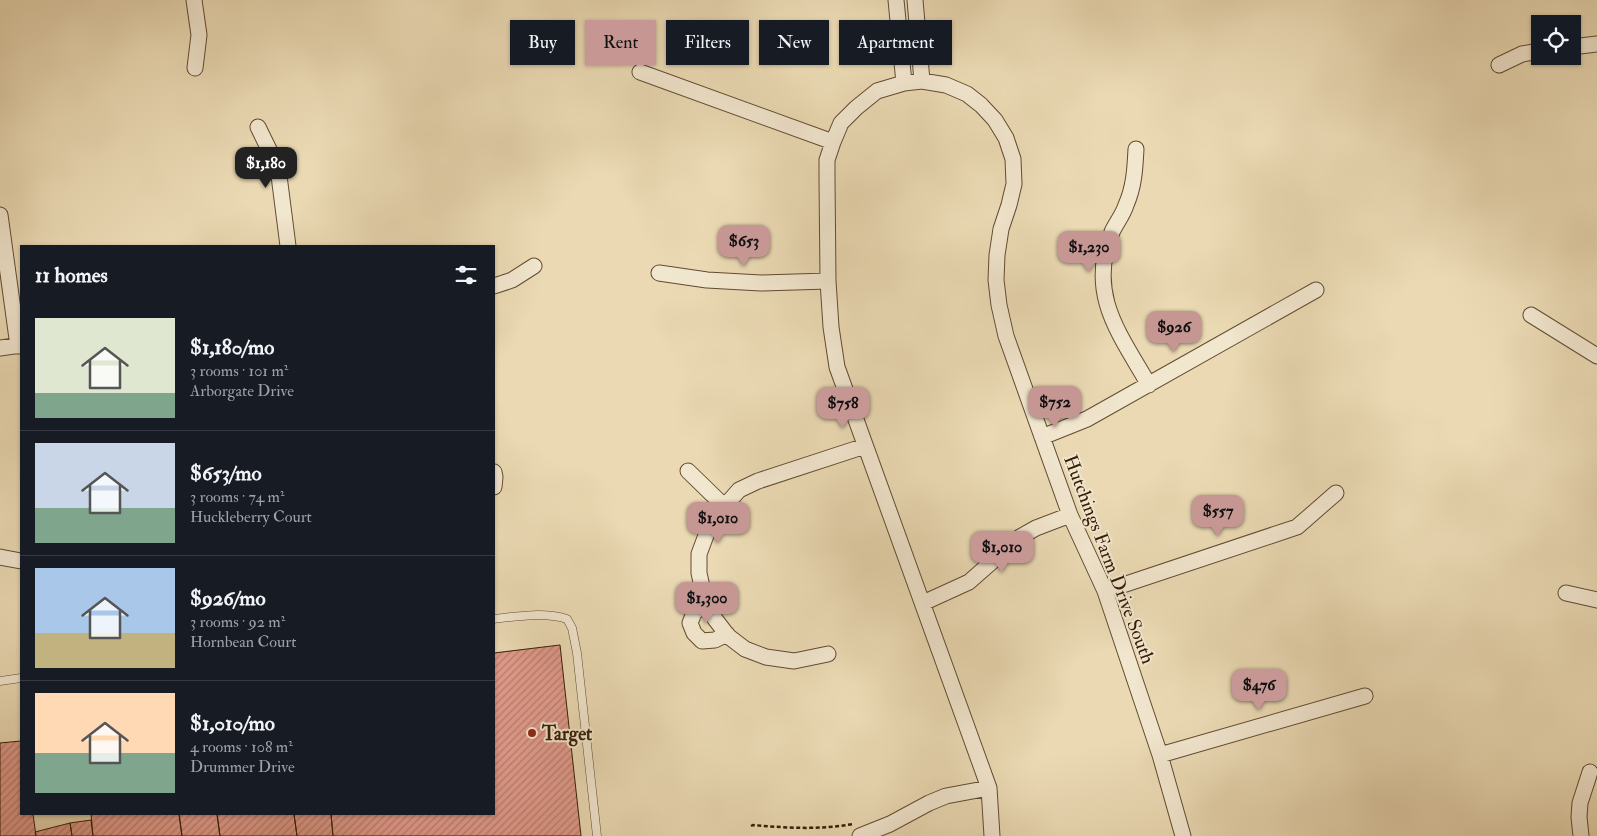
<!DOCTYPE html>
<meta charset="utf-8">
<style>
:root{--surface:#171b24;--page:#20242c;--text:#f1f3f6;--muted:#9ea1a6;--line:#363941;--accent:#c59692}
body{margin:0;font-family:"IM FELL Double Pica",serif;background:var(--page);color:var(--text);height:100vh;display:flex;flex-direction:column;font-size:19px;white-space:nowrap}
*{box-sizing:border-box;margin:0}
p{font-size:16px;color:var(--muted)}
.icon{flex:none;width:28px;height:28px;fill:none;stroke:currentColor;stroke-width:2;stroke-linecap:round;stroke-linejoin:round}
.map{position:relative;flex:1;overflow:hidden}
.details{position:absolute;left:20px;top:245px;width:475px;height:570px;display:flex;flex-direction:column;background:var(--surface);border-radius:0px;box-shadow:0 1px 4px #0004}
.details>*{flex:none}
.hud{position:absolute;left:510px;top:20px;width:475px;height:45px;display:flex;gap:10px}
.tools{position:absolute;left:1531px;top:15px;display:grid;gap:10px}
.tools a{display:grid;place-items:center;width:50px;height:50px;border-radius:0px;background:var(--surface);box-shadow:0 1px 4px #0004;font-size:25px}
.price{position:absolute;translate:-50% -42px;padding:0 11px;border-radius:10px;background:var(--accent);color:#111;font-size:16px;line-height:32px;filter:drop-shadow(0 1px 2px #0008)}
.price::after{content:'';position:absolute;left:50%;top:30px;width:15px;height:11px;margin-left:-8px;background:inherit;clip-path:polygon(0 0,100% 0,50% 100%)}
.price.selected{background:#222;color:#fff}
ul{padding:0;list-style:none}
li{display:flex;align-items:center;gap:15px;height:125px;padding:0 15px}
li+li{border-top:1px solid var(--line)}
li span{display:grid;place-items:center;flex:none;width:140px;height:100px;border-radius:0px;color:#555}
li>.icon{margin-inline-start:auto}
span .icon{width:60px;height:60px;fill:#fffc;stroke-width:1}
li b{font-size:21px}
h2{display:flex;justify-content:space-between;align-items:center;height:60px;padding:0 15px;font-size:21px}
.tag{padding:0 18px;border-radius:0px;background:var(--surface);box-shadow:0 1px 4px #0004;font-size:18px;line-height:45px}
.tag.selected{background:var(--accent);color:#111}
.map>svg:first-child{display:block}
.building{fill:url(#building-hatch);stroke:#351c05}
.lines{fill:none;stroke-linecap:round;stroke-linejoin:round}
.service-casing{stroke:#624b30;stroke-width:9}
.minor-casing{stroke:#624b30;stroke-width:17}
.path{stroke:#351c05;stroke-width:2.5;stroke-dasharray:4 2.5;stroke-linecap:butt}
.service{stroke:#f1e6ce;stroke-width:8}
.minor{stroke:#f1e6ce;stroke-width:15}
.poi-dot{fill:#8f2418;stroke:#f1e6ce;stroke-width:2}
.labels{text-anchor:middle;stroke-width:4;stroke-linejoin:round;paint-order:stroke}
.street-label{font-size:19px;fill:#351c05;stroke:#f1e6ce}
.poi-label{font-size:19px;font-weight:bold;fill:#351c05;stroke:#f1e6ce;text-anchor:start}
</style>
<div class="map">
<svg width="1597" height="836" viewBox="0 0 1597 836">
<defs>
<pattern id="building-hatch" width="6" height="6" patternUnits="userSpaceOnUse" patternTransform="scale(1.25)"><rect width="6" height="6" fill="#e19a8b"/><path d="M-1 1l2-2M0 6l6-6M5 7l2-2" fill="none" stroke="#b77d70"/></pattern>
</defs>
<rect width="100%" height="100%" fill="#ead9b3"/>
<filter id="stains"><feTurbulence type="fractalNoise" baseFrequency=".004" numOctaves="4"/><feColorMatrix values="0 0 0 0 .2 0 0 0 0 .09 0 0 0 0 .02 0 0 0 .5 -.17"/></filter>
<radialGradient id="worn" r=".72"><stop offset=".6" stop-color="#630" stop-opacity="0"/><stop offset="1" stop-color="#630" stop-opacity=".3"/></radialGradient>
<path class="building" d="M560 645 581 836H333L331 814H494V653Z
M21 741V814H33L36 836H0V743Z
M91 814H179L182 836H93Z
M179 814H217L220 836H182Z
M217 814H294L297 836H220Z
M294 814H331L333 836H297Z
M91 820 93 836H72L70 823Z
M70 823 72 836H36L35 832Z"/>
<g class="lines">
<defs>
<path id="service" d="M494 619C518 616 544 612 567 619L572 628 577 653 597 836
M0 681 21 678"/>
<path id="minor" d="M194 0 199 35 195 68
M896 0 904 83
M915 0 922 81
M1572 47 1597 44
M1499 65 1522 54 1540 51
M640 72 833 142
M258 127 278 168 288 246
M1136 149C1135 169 1134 187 1126 205 1123 215 1116 223 1112 232 1087 294 1119 333 1149 385
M0 215 18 346
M659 273 707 280 761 283 828 281
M494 286 512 280 534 266
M1531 315 1597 356
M0 348 21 345
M1042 437 1087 419 1316 290
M688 471 724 506
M494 472 495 477 494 487
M0 557 21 561
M1105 591 1297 527 1336 493
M1566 593 1597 600
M707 602 694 613 690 623 694 633 702 641 715 640 727 634
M923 603 969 582 1020 537 1036 528 1070 515
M828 654 794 661 766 657 745 649 728 636 715 619 704 596 699 573V554L711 522 739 490 758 481 865 446
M1160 755 1365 696
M860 836 890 824 929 803 946 796 989 788
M992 836 989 788 837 367 831 327 828 281 827 178V160L833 142 841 123 856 108 877 91 904 83 922 81 946 85 967 94 981 105 995 120 1006 138 1013 159 1014 184 1009 205 1001 229 997 255 996 280 999 305 1006 336 1070 515 1105 591 1160 755 1183 836
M1581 836 1579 817 1580 803 1590 772"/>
</defs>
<use href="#service" class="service-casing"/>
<use href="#minor" class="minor-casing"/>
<path class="path" d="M751 826 753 825C787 828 820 830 853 824"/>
<use href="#service" class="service"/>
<use href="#minor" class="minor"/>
</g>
<circle class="poi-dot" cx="532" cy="733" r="5"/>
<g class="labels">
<g class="street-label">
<text transform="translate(1110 559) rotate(69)" y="7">Hutchings Farm Drive South</text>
</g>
<g class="poi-label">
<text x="542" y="740">Target</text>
</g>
</g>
<rect width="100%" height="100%" filter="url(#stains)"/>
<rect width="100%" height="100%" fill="url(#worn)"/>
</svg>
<div class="tools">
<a><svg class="icon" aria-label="locate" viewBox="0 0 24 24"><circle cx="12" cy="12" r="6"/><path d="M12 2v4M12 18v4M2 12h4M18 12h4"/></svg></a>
</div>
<b class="price selected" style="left:266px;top:189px">$1,180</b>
<b class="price" style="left:744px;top:267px">$653</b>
<b class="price" style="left:1089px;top:273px">$1,230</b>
<b class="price" style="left:1174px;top:353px">$926</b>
<b class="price" style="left:1055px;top:428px">$752</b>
<b class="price" style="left:843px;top:429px">$758</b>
<b class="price" style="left:1218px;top:537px">$557</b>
<b class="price" style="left:718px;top:544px">$1,010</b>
<b class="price" style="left:1002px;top:573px">$1,010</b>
<b class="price" style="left:707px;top:624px">$1,300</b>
<b class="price" style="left:1259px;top:711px">$476</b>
<div class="hud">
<a class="tag">Buy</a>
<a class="tag selected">Rent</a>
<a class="tag">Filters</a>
<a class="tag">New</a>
<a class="tag">Apartment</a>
</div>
<section class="details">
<h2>11 homes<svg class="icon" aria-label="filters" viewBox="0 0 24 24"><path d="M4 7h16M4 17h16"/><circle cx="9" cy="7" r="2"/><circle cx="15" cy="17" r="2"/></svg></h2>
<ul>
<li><span style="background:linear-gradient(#dfe7d0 75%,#7fa58c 0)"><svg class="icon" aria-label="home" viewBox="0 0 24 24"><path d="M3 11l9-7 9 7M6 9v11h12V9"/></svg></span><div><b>$1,180/mo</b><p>3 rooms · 101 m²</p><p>Arborgate Drive</p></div></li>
<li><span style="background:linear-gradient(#c9d6e8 65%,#7fa58c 0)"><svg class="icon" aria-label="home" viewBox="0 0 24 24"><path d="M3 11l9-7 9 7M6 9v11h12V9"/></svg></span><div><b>$653/mo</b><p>3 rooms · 74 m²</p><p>Huckleberry Court</p></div></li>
<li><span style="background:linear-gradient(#a9c7e8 65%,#c2b280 0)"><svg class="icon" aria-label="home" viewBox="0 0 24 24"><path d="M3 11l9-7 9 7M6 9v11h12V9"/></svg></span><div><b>$926/mo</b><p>3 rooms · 92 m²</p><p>Hornbean Court</p></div></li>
<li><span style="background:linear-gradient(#ffd9b3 60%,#7fa58c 0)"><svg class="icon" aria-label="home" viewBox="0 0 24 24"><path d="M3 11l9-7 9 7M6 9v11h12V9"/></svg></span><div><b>$1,010/mo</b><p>4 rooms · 108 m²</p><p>Drummer Drive</p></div></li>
</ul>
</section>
</div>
